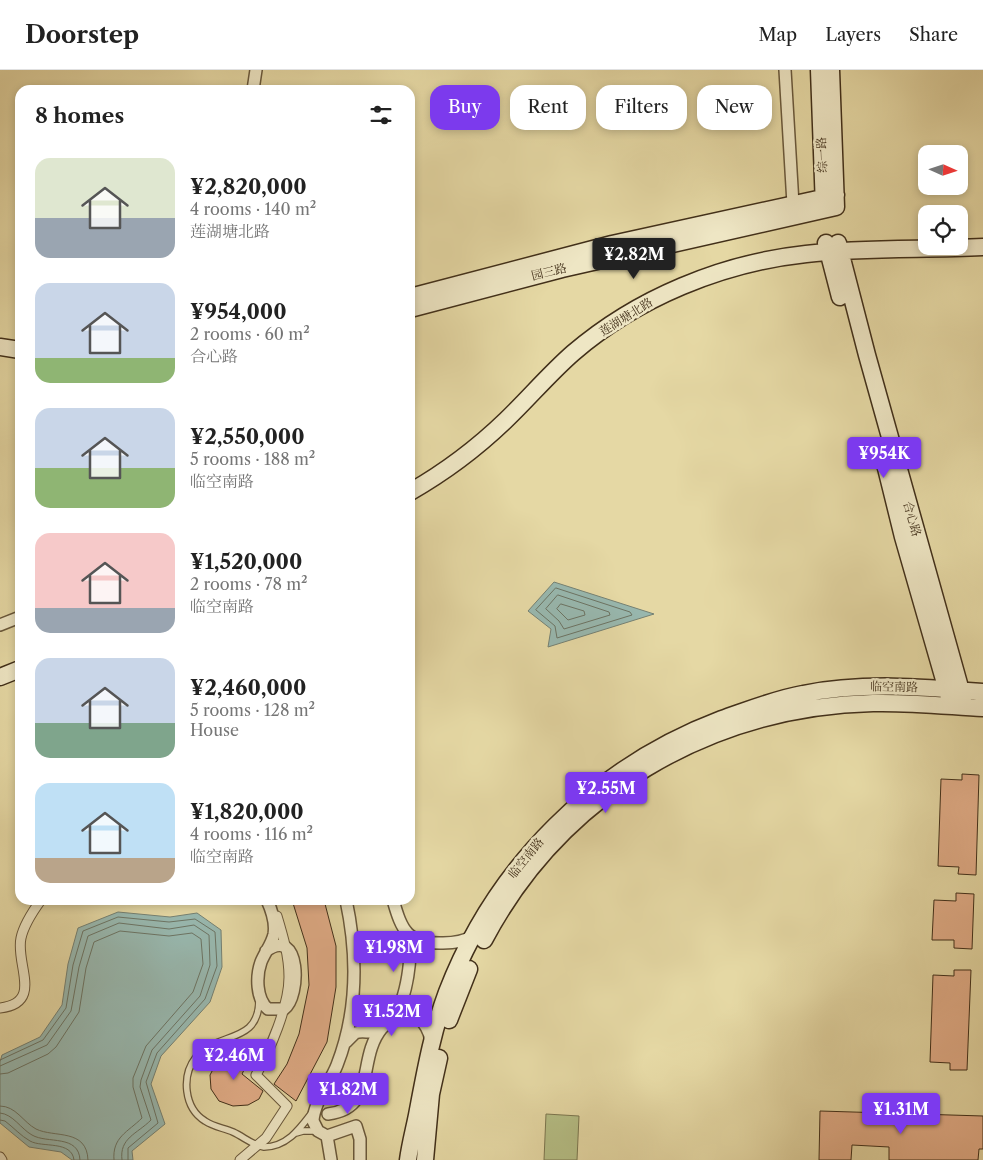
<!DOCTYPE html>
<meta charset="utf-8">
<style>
:root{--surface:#fff;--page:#f6f6f6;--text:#222;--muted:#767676;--line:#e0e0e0;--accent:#7c3aed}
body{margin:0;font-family:"Libre Caslon Text","Noto Serif SC",serif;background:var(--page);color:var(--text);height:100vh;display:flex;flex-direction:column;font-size:19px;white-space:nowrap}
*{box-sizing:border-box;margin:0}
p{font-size:16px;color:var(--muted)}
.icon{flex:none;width:28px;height:28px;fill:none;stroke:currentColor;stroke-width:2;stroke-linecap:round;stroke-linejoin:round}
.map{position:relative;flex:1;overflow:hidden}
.details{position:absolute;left:15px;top:15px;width:400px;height:820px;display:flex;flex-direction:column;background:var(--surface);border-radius:15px;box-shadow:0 2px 8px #0003}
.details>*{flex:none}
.guide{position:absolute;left:430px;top:15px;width:475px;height:45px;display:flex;gap:10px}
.needle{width:32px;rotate:93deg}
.tools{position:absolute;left:918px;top:75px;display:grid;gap:10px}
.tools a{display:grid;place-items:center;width:50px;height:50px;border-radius:10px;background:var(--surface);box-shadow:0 2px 8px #0003;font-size:25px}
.price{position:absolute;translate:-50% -42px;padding:0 11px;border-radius:5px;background:var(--accent);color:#fff;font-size:16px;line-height:32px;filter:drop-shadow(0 1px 2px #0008)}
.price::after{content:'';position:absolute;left:50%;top:30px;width:15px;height:11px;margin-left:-8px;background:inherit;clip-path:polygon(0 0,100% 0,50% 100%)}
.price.current{background:#222;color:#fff}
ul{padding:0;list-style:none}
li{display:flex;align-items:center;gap:15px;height:125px;padding:0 20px}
li span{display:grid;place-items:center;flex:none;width:140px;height:100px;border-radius:15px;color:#555}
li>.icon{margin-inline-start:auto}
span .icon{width:60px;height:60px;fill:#fffc;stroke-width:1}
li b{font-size:21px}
h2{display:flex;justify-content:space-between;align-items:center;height:60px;padding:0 20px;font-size:21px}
.tag{padding:0 18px;border-radius:15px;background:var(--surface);box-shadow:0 2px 8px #0003;font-size:18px;line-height:45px}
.tag.current{background:var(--accent);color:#fff}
header{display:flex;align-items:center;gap:30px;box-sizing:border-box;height:70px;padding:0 25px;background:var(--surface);border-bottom:1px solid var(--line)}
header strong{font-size:24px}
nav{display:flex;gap:28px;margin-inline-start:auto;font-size:18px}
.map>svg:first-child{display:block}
.green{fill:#b5be85;stroke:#7b764f}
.water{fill:#98b8af;stroke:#758173}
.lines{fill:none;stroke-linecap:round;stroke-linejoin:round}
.shore{stroke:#6c7464;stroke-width:1}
.building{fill:#e2ad88;stroke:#412f19}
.service-casing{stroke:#6a593c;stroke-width:8}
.pedestrian-casing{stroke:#6a593c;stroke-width:11}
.minor-casing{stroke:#6a593c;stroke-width:14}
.secondary-casing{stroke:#412f19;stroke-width:19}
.service{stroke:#eee6c4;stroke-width:5.5}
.pedestrian{stroke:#eee6c4;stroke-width:9}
.minor{stroke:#eee6c4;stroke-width:11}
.secondary{stroke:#eee6c4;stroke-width:16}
.labels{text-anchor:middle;stroke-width:5;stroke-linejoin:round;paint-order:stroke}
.street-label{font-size:12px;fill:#412f19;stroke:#eee6c4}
</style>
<header>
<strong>Doorstep</strong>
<nav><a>Map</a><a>Layers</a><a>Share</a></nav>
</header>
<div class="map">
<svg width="983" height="1090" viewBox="0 0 983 1090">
<rect width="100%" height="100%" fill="#e5d8a4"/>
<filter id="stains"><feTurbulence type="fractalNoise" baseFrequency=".004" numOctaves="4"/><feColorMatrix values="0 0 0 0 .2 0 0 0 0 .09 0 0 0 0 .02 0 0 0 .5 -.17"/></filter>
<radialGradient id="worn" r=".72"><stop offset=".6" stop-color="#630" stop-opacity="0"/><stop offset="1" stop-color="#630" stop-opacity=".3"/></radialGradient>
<path class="green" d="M546 1044 579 1046 577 1090H544Z"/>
<path class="water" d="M554 512 654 544 548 577 551 559 528 541Z
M118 842 170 847 197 843 221 860 222 897 210 932 161 986 151 1014 165 1054 132 1081 133 1090H72L61 1082 29 1077 0 1053V992L2 985 40 967 62 935 68 894 78 858Z"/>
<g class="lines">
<path class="shore" d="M556 518 630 542 632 545 557 568 555 556 536 540Z
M558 525 609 542 610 545 564 559 559 551 546 539Z
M561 534 584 541 585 545 568 550 557 539Z
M0 990 43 970 66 938 73 895 83 861 118 847 169 852 195 849 215 862 217 896 205 929 157 983 146 1012 158 1053 128 1078V1090
M0 996 47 975 71 941 79 897 88 866 119 853 169 859 194 855 209 865 210 895 200 926 152 980 141 1010 140 1017 151 1050C137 1064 119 1068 122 1090
M0 1004 8 1003 48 984 56 977 79 942 86 898 94 872 120 861 169 866 192 863 201 869 203 894 193 922 146 976 133 1008V1017L142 1048C128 1062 112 1067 114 1090
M0 1036C16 1036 23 1052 36 1059 54 1068 87 1058 88 1090
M0 1043C13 1044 21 1059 32 1065 47 1074 79 1064 80 1090
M0 1050 5 1051C13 1057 21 1066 30 1071 42 1078 72 1070 74 1090"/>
</g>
<path class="building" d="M962 704 979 705 976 805 958 804 959 797 938 796 941 709 962 710Z
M956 823 974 824 972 879 954 878V870H932L934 830 956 831Z
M292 830H324L336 876V917L327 972 296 1031 274 1014 287 994 299 964 309 915 307 878Z
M954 900H971L967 1000H950V993L930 992 933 905 954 906Z
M238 982 251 986 242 1004 263 1021 259 1029 248 1035 233 1036 219 1031 211 1019 210 1005 218 990Z
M820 1041 983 1046V1079H979L978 1090H889V1077L852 1075 851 1090H819Z"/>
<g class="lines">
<defs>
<path id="service" d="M259 930C259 975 217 961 196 987 181 1006 184 1038 205 1051 214 1057 224 1058 233 1062 244 1067 252 1075 264 1077 286 1077 299 1060 311 1044
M296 1063 303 1061H318"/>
<path id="pedestrian" d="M0 938C44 933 15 894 21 868 24 854 33 841 41 830
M0 1087 2 1090
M240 1090 266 1068 287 1036 256 1005C270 980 289 936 289 907 289 886 283 866 277 846"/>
<path id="minor" d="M785 0 793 134
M253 20 256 0
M0 555 20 547
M393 830C402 861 407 874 443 873 454 873 463 872 473 866
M266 881C301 855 301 927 284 939H268C256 929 256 906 261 892 265 882 272 874 274 864 276 852 272 841 267 830
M393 947C406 931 415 882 406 863
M346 972 355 963C362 960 371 964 378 961 384 958 387 951 393 948 411 934 428 953 431 971
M328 1044C378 1038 356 989 382 958
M327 1066 318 1061 313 1051C314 1032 330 1013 337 995 358 941 358 886 346 830
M331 1090 327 1066 356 1056 360 1069V1090"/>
<path id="secondary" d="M819 0 824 138
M826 173 840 227
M838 173 867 285 963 628
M410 227 612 174 836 125
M410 239 562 199 836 137 831 0
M0 277 20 280
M886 398 903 467 949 627
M410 422C445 402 477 378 506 350 529 328 549 304 573 283 637 228 722 193 806 184 864 177 924 180 983 177
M0 607 20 599
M484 870C561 724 709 637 873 633 909 632 947 636 983 638
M449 950 469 899
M408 1090C410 1075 414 1060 417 1045 425 1003 432 962 447 922 496 795 595 697 722 649 748 640 775 629 803 624 862 612 923 617 983 622
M425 1090 431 1024 439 988"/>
</defs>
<use href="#service" class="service-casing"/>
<use href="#pedestrian" class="pedestrian-casing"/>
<use href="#minor" class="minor-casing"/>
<use href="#secondary" class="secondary-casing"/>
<use href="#service" class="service"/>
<use href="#pedestrian" class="pedestrian"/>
<use href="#minor" class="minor"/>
<use href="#secondary" class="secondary"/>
</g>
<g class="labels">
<g class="street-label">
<text transform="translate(822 85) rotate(-92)" y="4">综一路</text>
<text transform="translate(549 202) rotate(-14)" y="4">园三路</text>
<text transform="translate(626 247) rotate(-32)" y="4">莲湖塘北路</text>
<text transform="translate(912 449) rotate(74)" y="4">合心路</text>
<text transform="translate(894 617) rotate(1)" y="4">临空南路</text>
<text transform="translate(526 788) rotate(-51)" y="4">临空南路</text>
</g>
</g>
<rect width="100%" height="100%" filter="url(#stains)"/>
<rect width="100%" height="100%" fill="url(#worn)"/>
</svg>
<div class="tools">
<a><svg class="needle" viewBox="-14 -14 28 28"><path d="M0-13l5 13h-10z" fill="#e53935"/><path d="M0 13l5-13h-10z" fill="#767676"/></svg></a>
<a><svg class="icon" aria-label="locate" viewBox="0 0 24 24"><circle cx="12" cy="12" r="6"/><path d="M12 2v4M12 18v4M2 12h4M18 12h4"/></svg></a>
</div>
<b class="price current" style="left:634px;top:210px">¥2.82M</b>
<b class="price" style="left:884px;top:409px">¥954K</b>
<b class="price" style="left:606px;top:744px">¥2.55M</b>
<b class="price" style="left:394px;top:903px">¥1.98M</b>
<b class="price" style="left:392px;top:967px">¥1.52M</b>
<b class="price" style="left:234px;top:1011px">¥2.46M</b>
<b class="price" style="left:348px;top:1045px">¥1.82M</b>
<b class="price" style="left:901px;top:1065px">¥1.31M</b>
<div class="guide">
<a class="tag current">Buy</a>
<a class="tag">Rent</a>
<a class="tag">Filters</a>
<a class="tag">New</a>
</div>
<section class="details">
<h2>8 homes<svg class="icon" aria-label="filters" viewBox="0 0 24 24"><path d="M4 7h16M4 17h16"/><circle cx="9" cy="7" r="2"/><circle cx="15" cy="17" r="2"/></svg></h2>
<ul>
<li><span style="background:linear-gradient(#dfe7d0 60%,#9aa5b1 0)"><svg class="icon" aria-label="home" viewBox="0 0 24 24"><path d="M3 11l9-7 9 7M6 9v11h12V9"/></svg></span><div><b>¥2,820,000</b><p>4 rooms · 140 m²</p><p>莲湖塘北路</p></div></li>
<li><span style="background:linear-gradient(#c9d6e8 75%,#8fb573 0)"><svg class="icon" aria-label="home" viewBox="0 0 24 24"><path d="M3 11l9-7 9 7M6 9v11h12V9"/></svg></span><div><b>¥954,000</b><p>2 rooms · 60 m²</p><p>合心路</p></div></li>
<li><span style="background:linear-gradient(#c9d6e8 60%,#8fb573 0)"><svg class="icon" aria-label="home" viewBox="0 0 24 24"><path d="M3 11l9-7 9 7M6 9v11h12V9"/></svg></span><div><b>¥2,550,000</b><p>5 rooms · 188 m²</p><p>临空南路</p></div></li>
<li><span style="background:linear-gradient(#f6c9c9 75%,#9aa5b1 0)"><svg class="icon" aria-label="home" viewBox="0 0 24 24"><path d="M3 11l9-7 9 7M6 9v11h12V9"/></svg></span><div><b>¥1,520,000</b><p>2 rooms · 78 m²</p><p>临空南路</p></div></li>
<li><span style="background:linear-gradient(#c9d6e8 65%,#7fa58c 0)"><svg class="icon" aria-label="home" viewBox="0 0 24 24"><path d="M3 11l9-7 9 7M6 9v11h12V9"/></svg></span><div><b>¥2,460,000</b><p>5 rooms · 128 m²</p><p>House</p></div></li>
<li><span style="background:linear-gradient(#bfe0f5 75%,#b9a48a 0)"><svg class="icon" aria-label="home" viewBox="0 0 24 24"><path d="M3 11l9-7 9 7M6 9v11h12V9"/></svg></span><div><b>¥1,820,000</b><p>4 rooms · 116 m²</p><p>临空南路</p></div></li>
</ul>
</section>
</div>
